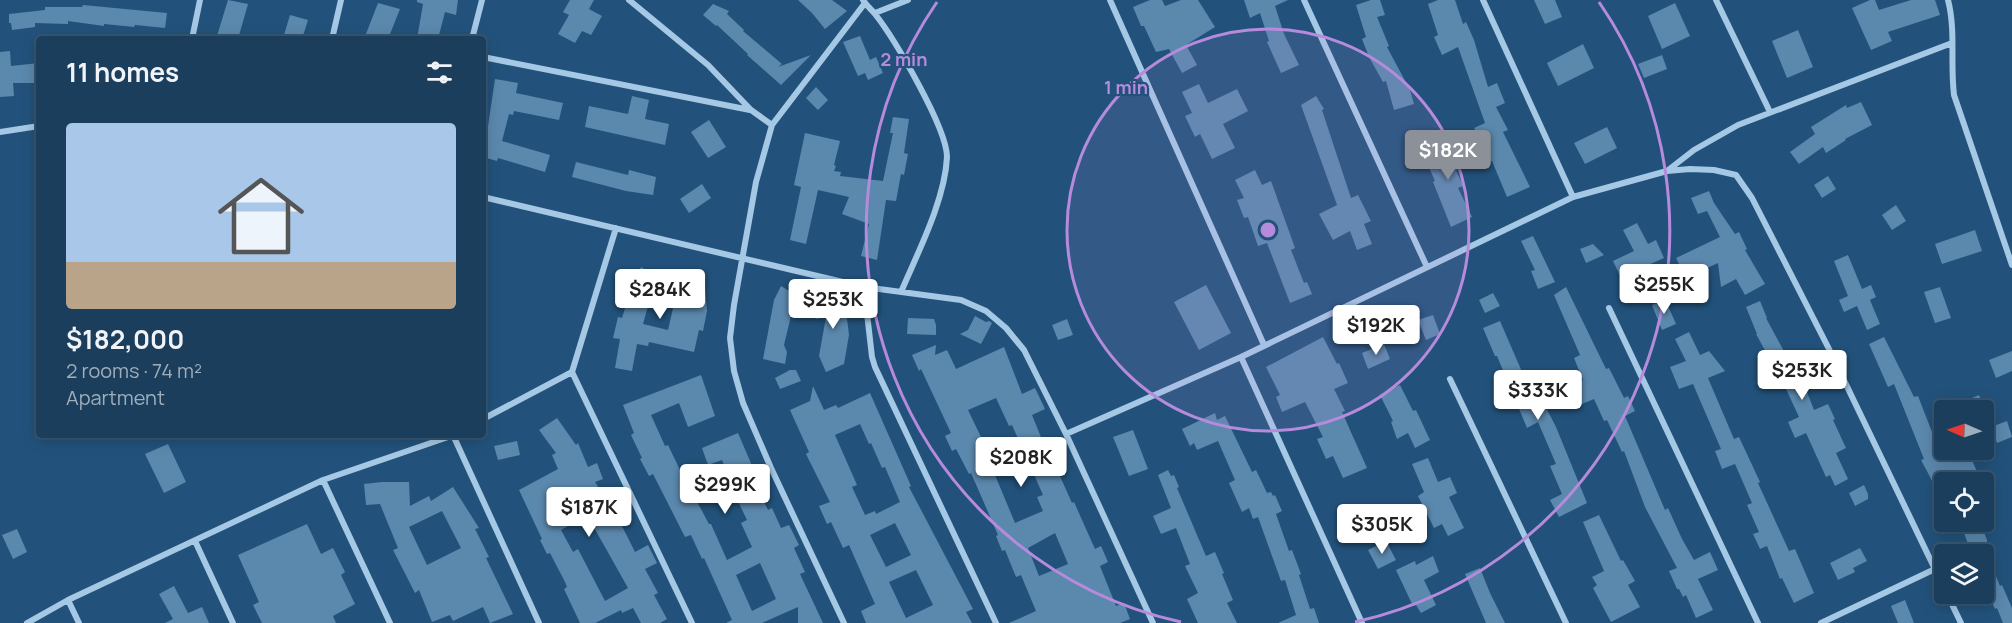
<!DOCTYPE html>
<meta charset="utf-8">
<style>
:root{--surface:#1a3e5c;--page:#234562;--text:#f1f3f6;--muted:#9faebb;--line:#385772;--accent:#8c9099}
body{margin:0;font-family:Manrope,sans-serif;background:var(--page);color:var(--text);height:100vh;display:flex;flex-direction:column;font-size:22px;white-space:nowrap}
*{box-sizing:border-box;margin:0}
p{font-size:20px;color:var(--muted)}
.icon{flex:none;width:33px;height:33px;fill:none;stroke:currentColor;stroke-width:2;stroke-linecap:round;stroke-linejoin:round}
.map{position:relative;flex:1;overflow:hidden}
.panel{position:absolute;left:36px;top:36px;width:450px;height:402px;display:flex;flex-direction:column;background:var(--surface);border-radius:6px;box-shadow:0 3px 15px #0003,0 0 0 2px var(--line)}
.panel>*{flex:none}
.needle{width:39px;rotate:272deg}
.tools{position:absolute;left:1934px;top:400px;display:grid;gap:12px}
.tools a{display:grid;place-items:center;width:60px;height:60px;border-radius:6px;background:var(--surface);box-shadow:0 3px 15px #0003,0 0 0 2px var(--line);font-size:30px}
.price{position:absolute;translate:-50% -51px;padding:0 14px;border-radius:6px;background:#fff;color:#222;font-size:20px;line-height:39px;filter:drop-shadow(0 2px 3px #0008)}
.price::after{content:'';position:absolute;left:50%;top:36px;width:18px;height:14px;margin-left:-9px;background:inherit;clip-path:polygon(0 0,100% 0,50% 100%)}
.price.on{background:var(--accent);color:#fff}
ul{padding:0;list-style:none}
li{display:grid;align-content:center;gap:12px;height:318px;padding:0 30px}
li+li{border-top:2px solid var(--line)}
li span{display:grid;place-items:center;height:186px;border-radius:6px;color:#555}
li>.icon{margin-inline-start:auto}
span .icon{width:108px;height:108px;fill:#fffc;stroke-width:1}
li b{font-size:26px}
h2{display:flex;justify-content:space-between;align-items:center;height:72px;padding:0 30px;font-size:26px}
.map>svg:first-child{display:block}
.building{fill:#5b88ad;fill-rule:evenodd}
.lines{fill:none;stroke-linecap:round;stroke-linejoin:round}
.street{stroke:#a5c8e5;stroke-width:6}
.ring{fill:none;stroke:#b68bdc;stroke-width:3}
.centre{fill:#b68bdc;stroke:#22527b;stroke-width:3}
.ring-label{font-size:18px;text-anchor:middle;font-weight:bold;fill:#b68bdc;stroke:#22527b;stroke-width:4.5;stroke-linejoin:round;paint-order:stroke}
</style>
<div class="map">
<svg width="2012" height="623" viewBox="0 0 2012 623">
<rect width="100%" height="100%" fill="#22527b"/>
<path class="building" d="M228 0 248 4 238 39H216Z
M417 0H458L456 15 445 12 438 39H417L423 4 417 2Z
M570 0H594L589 9 602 16 591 35 582 31 575 43 558 34 569 15 563 12Z
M798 0H832L847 11 825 29 812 13Z
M1150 0H1162L1165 6 1181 0H1198L1215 27 1186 45 1197 65 1182 73 1169 49 1156 52 1144 26H1141L1133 7Z
M1244 0H1288L1275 6 1284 34 1299 65 1281 73 1267 42 1269 41 1260 13 1250 18Z
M1371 0H1380L1385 15 1377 17 1389 46 1387 47 1410 90 1414 104 1394 110 1386 81 1383 82 1369 57 1362 39 1366 37 1356 5Z
M1438 0H1455L1463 24 1466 22 1474 40 1488 87 1497 83 1505 103 1496 107 1508 130 1503 132 1530 187 1507 197 1492 161H1490L1474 128 1485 123 1458 47 1442 55 1434 37 1438 35 1428 4Z
M1534 0H1555L1562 17 1545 24Z
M1870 0H1875L1879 10 1911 0H1935L1940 15 1888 32 1892 41 1871 50 1852 8Z
M378 3 400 9 388 39H364Z
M1675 3 1690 36 1662 49 1648 16Z
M713 4 729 11 727 14 744 30 743 31 782 64 778 67 811 55 781 85 747 55 748 54 717 25 716 26 703 15Z
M83 5 167 13 165 28 135 25 134 27 104 24V26L68 21V24L35 23V27L12 30 11 23H9V14L45 10V7H82Z
M290 15 308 20 302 39 284 35Z
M1798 30 1813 67 1787 78 1772 41Z
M860 36 870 60 876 57 883 73 868 80 865 73 858 76 843 42Z
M1583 44 1594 68 1558 86 1547 63Z
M10 51 11 66 39 63V83H13L14 96 0 97V52Z
M1662 55 1667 69 1644 78 1638 64Z
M495 79 518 83 516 93 563 103 559 120 514 111 513 115 509 114 502 141 550 155 545 172 498 158 497 161 483 157V132L487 133Z
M1199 84 1208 103 1237 89 1248 111 1223 124 1235 148 1212 159 1200 134 1195 137 1185 116 1192 113 1182 92Z
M816 87 828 100 818 110 806 98Z
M632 96 649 100 645 119 669 124 665 145 585 127 589 106 628 114Z
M1316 96 1324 109 1322 110 1351 198 1358 195 1371 221 1364 224 1372 244 1357 250 1350 231 1333 240 1319 214 1337 205 1301 105Z
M1861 102 1872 125 1845 139 1846 140 1826 153 1823 147 1799 164 1790 152 1815 134 1811 127 1846 105 1847 108Z
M893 117 909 119 904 153 908 154 904 175 901 174 896 201 886 200 877 260 861 256 869 224 842 214 849 197 818 190 806 244 790 240 801 187 794 185 805 133 840 141 834 165 836 166 834 171 841 172 840 176 883 181 893 133H890Z
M709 120 726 147 708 158 691 132Z
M1607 127 1617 148 1585 164 1574 143Z
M1450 139 1464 168 1456 170 1463 186 1458 188 1472 217 1451 227 1433 182 1435 181 1422 152Z
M576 162 628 175 629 170 656 177 653 195 626 191 572 177Z
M1255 170 1262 185 1271 181 1295 248 1291 250 1304 283 1307 282 1312 294 1290 303 1267 243 1258 246 1248 217 1244 218 1237 200 1244 198 1235 180Z
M1828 176 1836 189 1822 198 1814 185Z
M702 184 711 198 689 213 680 199Z
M1709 191 1714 203 1735 234 1739 232 1747 249 1745 250 1765 284 1745 295 1736 279 1721 287 1718 263 1686 278 1676 258 1720 237 1707 211 1698 214 1691 198Z
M1896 205 1906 221 1892 230 1882 215Z
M1637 223 1648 244 1656 240 1664 258 1646 266 1654 284 1639 291 1632 277 1623 282 1613 261 1634 251 1623 230Z
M1975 230 1982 251 1942 264 1935 244Z
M1533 236 1555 282 1538 289 1531 271 1535 270 1521 241Z
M1593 244 1604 255 1586 263 1580 249Z
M1848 255 1862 289 1871 285 1876 297 1870 300 1880 324 1867 330 1857 306 1844 312 1839 300 1848 296 1834 261Z
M641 267 656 276 646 298 650 299 643 324 668 330 674 304 683 306 680 280 704 278 707 311 703 331 699 330 694 352 649 342 648 346 637 344 632 371 615 368 620 339 613 338 618 317 622 318 632 285Z
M1206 285 1231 333 1199 350 1174 302Z
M781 286 796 295 784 345 787 352 785 364 763 359 774 300Z
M1566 287 1606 369 1609 368 1624 398 1628 396 1635 411 1625 416 1665 510 1668 508 1682 539 1694 560 1710 552 1718 570 1698 579 1713 610 1696 618 1686 595 1683 597 1679 589H1677L1669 571 1677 568 1645 507 1624 451 1622 452 1607 420 1604 421 1594 399 1582 404 1573 385 1583 380 1574 358 1580 355 1554 295Z
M1940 287 1951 318 1935 323 1924 292Z
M1493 293 1500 306 1485 313 1479 300Z
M844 294 849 335 844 364 826 372 819 356 826 317 816 319 813 298Z
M1665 299 1676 324 1662 330 1652 305Z
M1760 301 1767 318H1766L1786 355 1789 354 1800 374 1814 410 1828 404 1835 419 1833 420 1846 448 1836 453 1848 479 1835 486 1830 475 1826 477 1806 433 1795 438 1788 422 1799 417 1780 376 1775 379 1768 365 1772 363 1756 334H1757L1746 307Z
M1433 315 1440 334 1426 340 1418 320Z
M975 316 986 322 989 321 992 323 981 344 960 334 968 330Z
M908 318 934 319 936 325V335L907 334Z
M1067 319 1073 335 1058 340 1052 325Z
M1500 321 1529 388 1535 386 1556 427 1587 503 1559 517 1550 500 1562 494 1550 466 1556 464 1538 422 1527 428 1497 356H1495L1483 328Z
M1689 332 1700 355 1709 351 1725 371 1708 378 1734 439 1739 437 1760 482 1758 483 1789 551 1795 549 1814 593 1794 603 1782 578 1780 579 1767 546 1760 549 1753 534 1759 532 1747 505 1752 503 1735 464 1722 469 1715 451 1721 449 1693 384 1679 389 1670 367 1686 361 1675 339Z
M1323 337 1337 364 1339 363 1348 383 1334 389 1345 411 1342 412 1367 468 1343 478 1333 456 1326 459 1317 439 1323 437 1305 402 1282 412 1276 397 1280 395 1266 367Z
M1884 337 1914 397 1918 396 1939 450H1973L1974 457 1971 458 1982 483H1947L1944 474V503L1921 460 1924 459 1894 384 1888 387 1869 344Z
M1384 344 1390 359 1368 369 1362 353Z
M936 345 935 355 947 350 956 369 1004 347 1022 394 1035 388 1045 409 1032 415 1047 452 1051 451 1057 465H1055L1072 503 1074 502 1095 549 1101 546 1108 562 1100 566 1116 606 1124 603 1130 619 1120 623H1009L1036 611 1021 575 1016 577 1005 550 1002 551 996 536 998 535 971 473 969 474 956 449 952 451 945 436 951 433 921 369 919 371 912 355ZM996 398 1009 426 1012 425 1043 495 1037 497 1043 511 1015 523 990 463 993 462 968 410ZM1055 533 1068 564 1039 576 1028 548Z
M2012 351V371L1996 378 1989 360Z
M790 370H796L801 381 780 389 775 378Z
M701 375 715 416 688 427 679 403 651 415 665 446 668 445 693 497 694 496 709 524H711L727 560 752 547 741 523 747 520 734 493H735L722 460 708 465 702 448 738 433 756 475 752 477 768 510 772 508 781 528 789 525 799 545 794 548 805 572 800 574 823 623H798V607L762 623H726L732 620 704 558 702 559 691 535 685 537 653 474 649 476 640 459 642 458 631 435 634 433 623 405ZM760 563 776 599 752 611 736 575Z
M1400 385 1413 411 1416 410 1430 440 1415 448 1408 433 1397 439 1391 422 1393 421 1380 395Z
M813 386 824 410 836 405 838 408 870 393 911 486 909 487 973 609 966 612 972 623H866L861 611 875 604 849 545 843 548 831 522 827 524 819 506 830 502 806 454 809 452 790 410 810 401ZM860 424 869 444 871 443 882 468 885 467 900 502 876 514 875 511 865 515 852 487 857 485 835 435ZM895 523 911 555 886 567 870 535ZM916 570 933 605 906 618 889 582Z
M1979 395 1986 411H1942Z
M1215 413 1217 420 1225 416 1252 472 1256 470 1267 493 1271 492 1273 496 1275 495 1282 511 1276 514 1289 551 1292 550 1301 574 1299 575 1310 609 1314 608 1319 623H1278L1296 615 1285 580 1281 581 1258 517 1253 519 1249 508 1242 512 1229 483 1235 480 1218 441 1197 450 1194 443 1190 446 1182 429Z
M557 418 576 445 578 443 588 467 597 463 603 479 595 482 610 505 615 502 623 518 619 520 635 552 648 545 657 563 645 569 658 593 654 595 667 619 660 623H641L633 608 622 613 621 610 595 623H580L564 589 567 587 565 582 550 553 547 554 540 540 542 539 519 490 558 469 552 455 556 453 539 430ZM587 515 628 588 605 601 578 549 573 552 561 530Z
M2007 421 2012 437 1997 443 1991 427Z
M1133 430 1148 469 1129 476 1113 437Z
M517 441 520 455 498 460 494 446Z
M168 444 186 482 164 493 145 454Z
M1428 458 1438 482 1450 477 1457 493 1449 497 1464 528 1448 536 1442 524 1434 528 1418 496 1424 492 1412 464Z
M1168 470 1171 476 1174 475 1179 487 1177 488 1206 556 1215 552 1224 573 1222 574 1233 600 1227 603 1237 623H1198L1187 599 1198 593 1185 566 1190 564 1176 528 1161 534 1153 516 1171 508 1158 475Z
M382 482H409L410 506 429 496 431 501 453 487 479 528 475 529 489 557 486 558 513 614 490 623 483 607 453 621 450 615 432 622 419 590 415 593 393 550 398 548 380 504 366 505 364 484ZM442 511 461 548 427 565 409 527Z
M1864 485 1868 494V499L1855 506 1849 493Z
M1599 515 1621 561 1623 560 1635 581 1628 585 1640 607 1611 622 1593 588 1597 585 1592 577 1604 571 1583 522Z
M1960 522H1980L1987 540V546L1984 547 2000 586 2002 585 2012 608V623H2003L1997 608 1995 609 1983 581V547L1971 552Z
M307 524 321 554 333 548 345 572 341 575 355 604 333 616 336 623H262L253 605 259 602 238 555Z
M17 529 27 552 13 559 2 535Z
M1386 541 1396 560 1378 569 1368 550Z
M1860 548 1867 561 1853 568 1855 572 1838 580 1830 563Z
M1433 556 1439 572 1424 580 1436 605 1421 613 1416 605 1413 606 1396 570 1415 561 1416 565Z
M1480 568 1490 593 1505 623H1486L1465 574Z
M174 586 188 613 202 607 209 623H165L173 619 159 594Z
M1905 600 1914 623H1898L1891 606Z"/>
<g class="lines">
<path class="street" d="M629 0 708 65 751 110 772 125 756 182 734 305 730 338 734 371 743 403 771 468 844 623
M863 0C866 5 871 9 875 14 894 38 947 128 947 157 945 200 918 252 901 292
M1110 0 1264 345
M1304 0 1427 267
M1483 0 1573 197
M1716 0 1770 112
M1948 0C1956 31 1950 63 1954 95L2012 265
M875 13 908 0
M192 39 200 0
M332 39 341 0
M472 39 482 0
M483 57 750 110
M772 125 865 3
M0 132 39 126
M1667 171 1694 150 1738 125 1952 43
M483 197 864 287 961 300 986 311 1006 328 1024 350 1066 434 1153 623
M864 287 872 357 875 367 996 623
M1609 308 1758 623
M1241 357 1362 623
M572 372 692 623
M1450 379 1566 623
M483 419 572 372 616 228
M1066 434 1241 357 1573 197 1667 171 1690 169 1714 170 1736 175 1752 198 1829 349 1944 588
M453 435 539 623
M323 480 390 623
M195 541 233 623
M1947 594 1961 623
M68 600 323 480 454 435
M27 623 68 600 79 623
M1821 623 1935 569"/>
</g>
<circle cx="1268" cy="230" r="201" fill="#b68bdc" fill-opacity=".12"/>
<g class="ring">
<circle cx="1268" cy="230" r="201"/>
<path d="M1181 622A402 402 0 0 1 937 2M1599 2A402 402 0 0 1 1355 622"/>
</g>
<circle cx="1268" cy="230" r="9" class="centre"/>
<g class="ring-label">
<text x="904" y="66">2 min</text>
<text x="1126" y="94">1 min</text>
</g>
</svg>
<div class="tools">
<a><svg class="needle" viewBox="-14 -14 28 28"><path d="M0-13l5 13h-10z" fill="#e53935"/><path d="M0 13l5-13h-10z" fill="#9faebb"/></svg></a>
<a><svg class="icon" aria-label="locate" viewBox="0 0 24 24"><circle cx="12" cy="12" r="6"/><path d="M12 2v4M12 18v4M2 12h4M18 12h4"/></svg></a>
<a><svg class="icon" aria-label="layers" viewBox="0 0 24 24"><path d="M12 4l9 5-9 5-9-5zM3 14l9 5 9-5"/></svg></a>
</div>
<b class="price on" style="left:1448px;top:181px">$182K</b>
<b class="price" style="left:1664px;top:315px">$255K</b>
<b class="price" style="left:660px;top:320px">$284K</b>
<b class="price" style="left:833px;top:330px">$253K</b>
<b class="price" style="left:1376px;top:356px">$192K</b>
<b class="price" style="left:1802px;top:401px">$253K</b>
<b class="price" style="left:1538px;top:421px">$333K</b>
<b class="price" style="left:1021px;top:488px">$208K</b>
<b class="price" style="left:725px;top:515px">$299K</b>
<b class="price" style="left:589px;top:538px">$187K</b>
<b class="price" style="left:1382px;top:555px">$305K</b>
<section class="panel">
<h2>11 homes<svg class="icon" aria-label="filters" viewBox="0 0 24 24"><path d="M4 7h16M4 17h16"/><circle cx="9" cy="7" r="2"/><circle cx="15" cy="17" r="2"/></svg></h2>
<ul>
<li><span style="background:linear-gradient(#a9c7e8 75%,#b9a48a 0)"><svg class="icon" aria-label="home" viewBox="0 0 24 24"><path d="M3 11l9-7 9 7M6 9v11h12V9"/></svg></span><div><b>$182,000</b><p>2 rooms · 74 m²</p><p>Apartment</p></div></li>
</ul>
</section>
</div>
